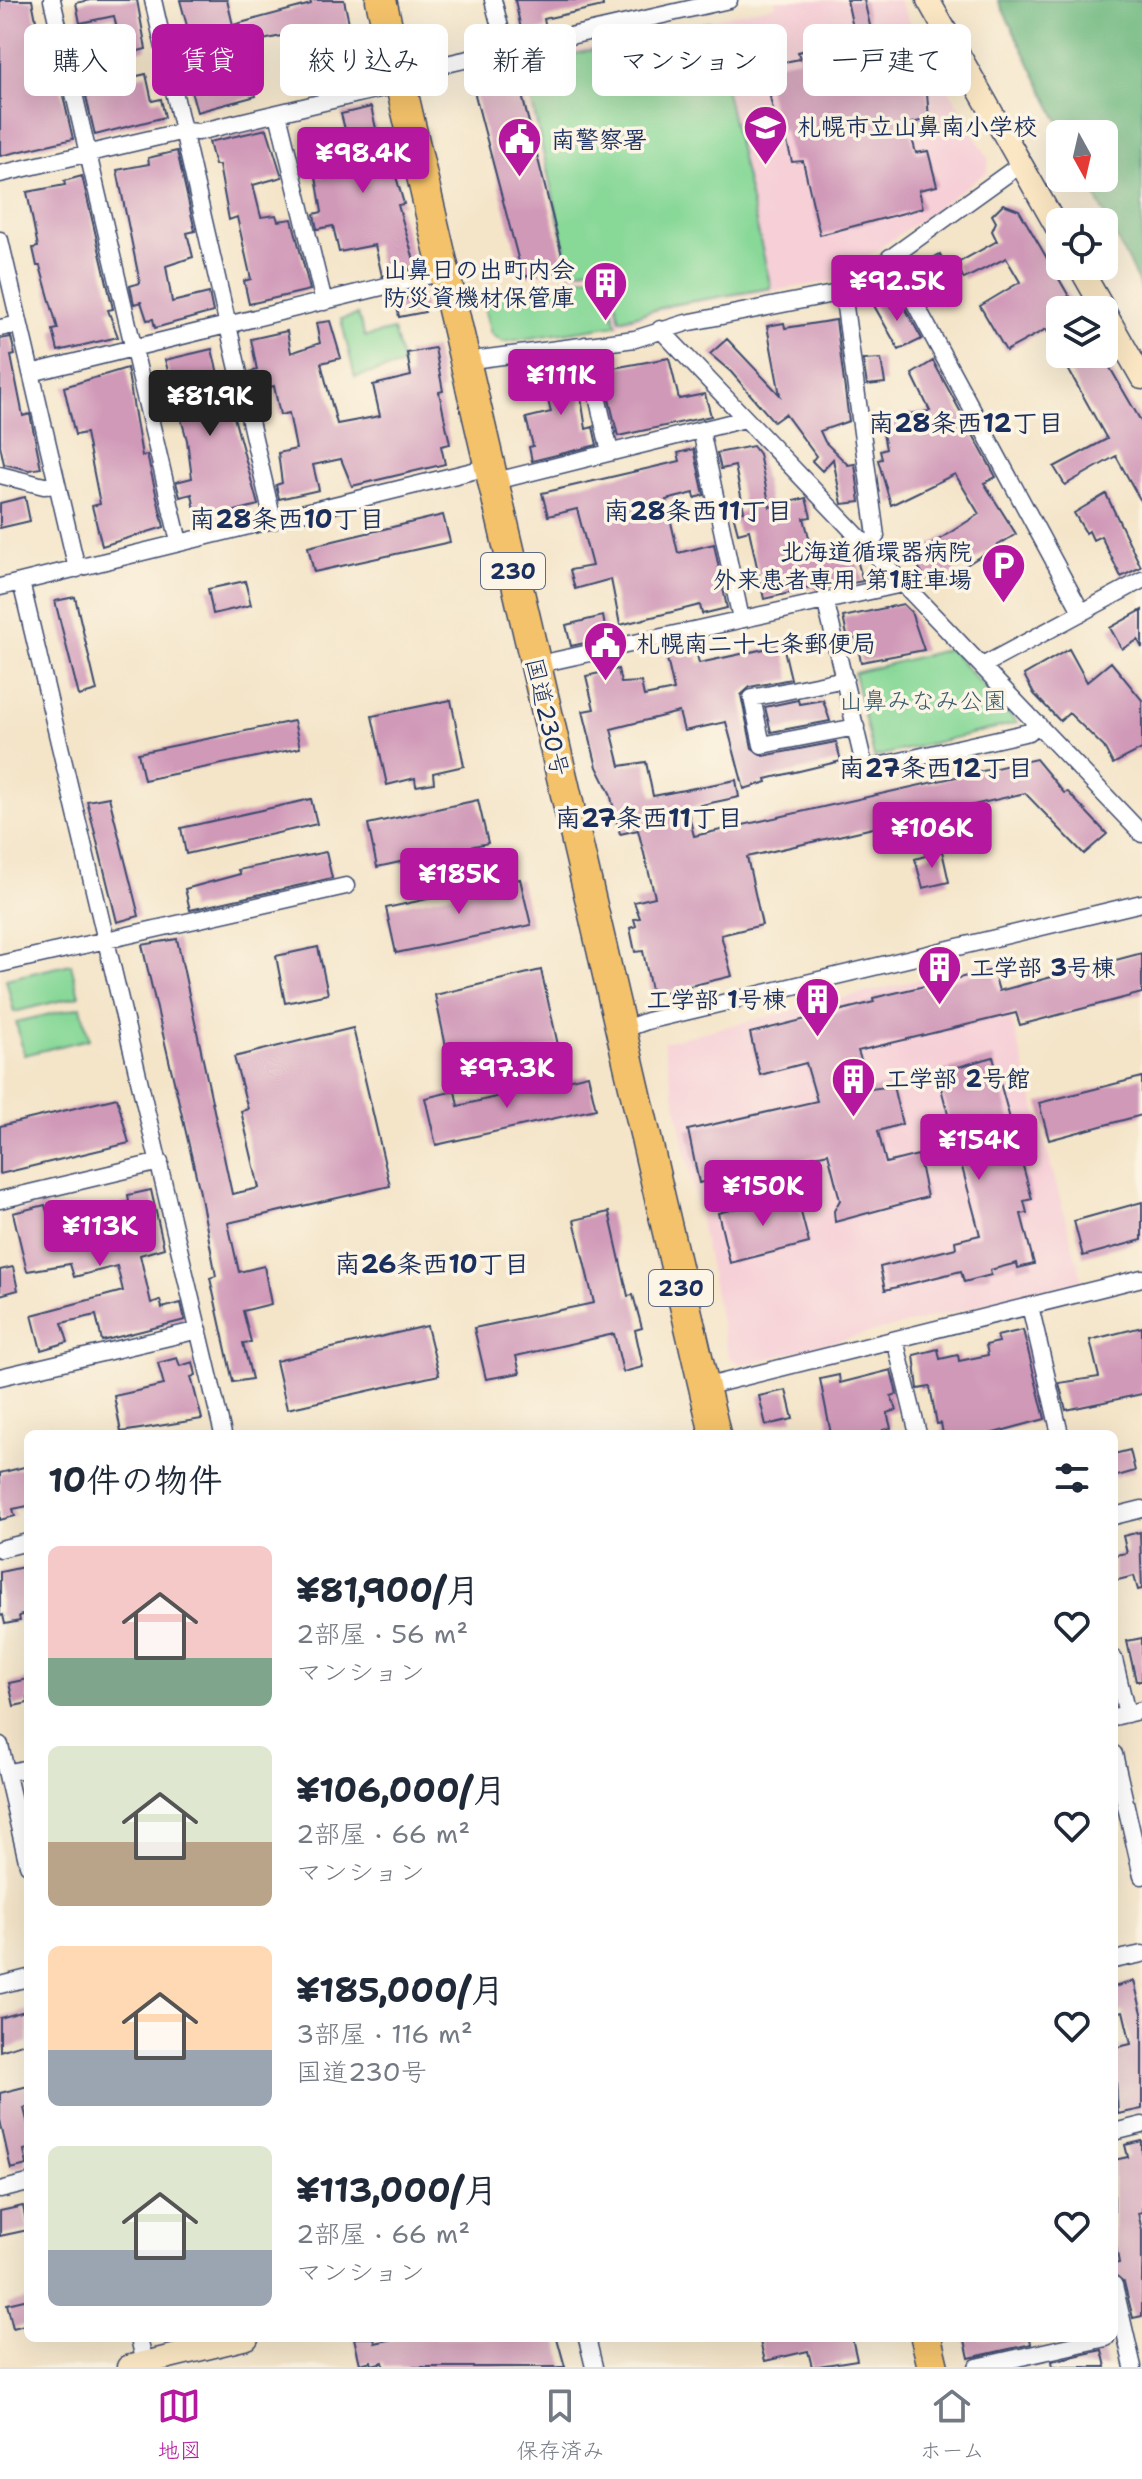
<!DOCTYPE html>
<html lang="ja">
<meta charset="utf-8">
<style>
:root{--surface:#fff;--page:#f6f6f7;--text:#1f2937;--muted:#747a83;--line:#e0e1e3;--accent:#b5179e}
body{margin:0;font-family:"Shantell Sans","Klee One",sans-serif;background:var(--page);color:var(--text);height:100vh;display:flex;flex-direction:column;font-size:30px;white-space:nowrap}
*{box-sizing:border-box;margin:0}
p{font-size:26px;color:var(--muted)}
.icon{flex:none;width:44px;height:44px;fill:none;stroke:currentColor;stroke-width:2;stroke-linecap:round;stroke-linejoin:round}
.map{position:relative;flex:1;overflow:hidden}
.panel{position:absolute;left:24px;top:1430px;width:1094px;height:912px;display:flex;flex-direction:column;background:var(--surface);border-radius:12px;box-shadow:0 8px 32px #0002}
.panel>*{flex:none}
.guide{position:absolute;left:24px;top:24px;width:1094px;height:72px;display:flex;gap:16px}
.needle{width:52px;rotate:172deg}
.tools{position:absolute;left:1046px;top:120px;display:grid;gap:16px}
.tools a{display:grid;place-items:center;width:72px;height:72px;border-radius:12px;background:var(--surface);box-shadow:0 8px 32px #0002;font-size:40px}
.price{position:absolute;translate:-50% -68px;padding:0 18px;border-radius:8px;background:var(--accent);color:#fff;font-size:26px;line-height:52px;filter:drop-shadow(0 2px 4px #0008)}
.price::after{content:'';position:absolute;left:50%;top:48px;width:24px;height:18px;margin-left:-12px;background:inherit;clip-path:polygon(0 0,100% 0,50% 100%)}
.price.current{background:#222;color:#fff}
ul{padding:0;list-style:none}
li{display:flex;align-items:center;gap:24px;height:200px;padding:0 24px}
li span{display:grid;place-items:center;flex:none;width:224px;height:160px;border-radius:12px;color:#555}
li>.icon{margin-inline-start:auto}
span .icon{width:96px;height:96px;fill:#fffc;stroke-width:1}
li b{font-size:34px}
h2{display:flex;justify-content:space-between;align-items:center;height:96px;padding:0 24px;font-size:34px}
.chip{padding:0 28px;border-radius:12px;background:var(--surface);box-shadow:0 8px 32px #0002;font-size:28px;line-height:72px}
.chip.current{background:var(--accent);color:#fff}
.tab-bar{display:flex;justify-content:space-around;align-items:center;height:112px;border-top:2px solid var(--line);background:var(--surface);font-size:22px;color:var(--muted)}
.tab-bar a{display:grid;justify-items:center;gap:4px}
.tab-bar .current{color:var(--accent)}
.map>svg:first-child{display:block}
.built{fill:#f6cfd7}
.green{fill:#88d898;stroke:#52847b;stroke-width:2}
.forest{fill:#6eb880;stroke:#44746f;stroke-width:2}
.building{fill:#d099b8}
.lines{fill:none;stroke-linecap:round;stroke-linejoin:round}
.street-casing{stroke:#3c4a6e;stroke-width:19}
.secondary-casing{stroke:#3c4a6e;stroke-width:25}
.highway-casing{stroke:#3c4a6e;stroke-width:33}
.street{stroke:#fff;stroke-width:16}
.secondary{stroke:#fbe7c3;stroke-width:22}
.highway{stroke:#f4c26a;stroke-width:30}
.labels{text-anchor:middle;stroke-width:7;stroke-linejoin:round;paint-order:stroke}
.shield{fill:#fcf5e5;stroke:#5e6a86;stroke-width:2}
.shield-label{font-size:22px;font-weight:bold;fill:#1b2f5e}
.poi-label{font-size:24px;font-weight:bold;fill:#1b2f5e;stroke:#fcf5e5;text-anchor:start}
.park-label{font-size:24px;fill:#36596c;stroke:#fcf5e5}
.street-label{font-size:24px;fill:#1b2f5e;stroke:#fcf5e5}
.neighbourhood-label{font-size:26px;font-weight:bold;fill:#1b2f5e;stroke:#fcf5e5}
</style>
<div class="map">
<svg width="1142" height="2367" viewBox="0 0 1142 2367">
<rect width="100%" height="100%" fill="#fcf5e5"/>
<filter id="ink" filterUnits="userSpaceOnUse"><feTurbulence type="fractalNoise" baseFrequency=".0125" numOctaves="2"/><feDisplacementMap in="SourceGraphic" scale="16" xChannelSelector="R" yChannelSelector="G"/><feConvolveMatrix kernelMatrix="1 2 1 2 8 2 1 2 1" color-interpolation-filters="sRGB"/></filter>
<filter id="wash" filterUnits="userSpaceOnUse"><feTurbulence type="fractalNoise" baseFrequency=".006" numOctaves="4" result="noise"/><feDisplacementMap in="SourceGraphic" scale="32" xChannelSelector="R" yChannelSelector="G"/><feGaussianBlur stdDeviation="1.8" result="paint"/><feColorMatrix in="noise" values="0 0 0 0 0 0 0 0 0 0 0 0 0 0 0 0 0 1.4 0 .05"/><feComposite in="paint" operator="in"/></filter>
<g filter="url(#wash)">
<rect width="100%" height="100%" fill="#f4e5c9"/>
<path class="built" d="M775 0H898L989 160 987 172 834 281 675 306 618 325 604 270 569 276 520 63 776 5Z
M996 961 1082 1280 741 1365 728 1356 663 1042Z"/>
<path class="green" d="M710 22 771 288 671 305 620 320 606 265 570 272 524 66Z
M602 274 617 325 503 342 491 334 481 296Z
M358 315 365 337 393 330 403 365 355 377 341 319Z
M949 649 1017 723 874 757 854 673Z
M71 964 79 996 14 1012 6 979Z
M81 1007 89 1039 24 1055 16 1022Z"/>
<path class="forest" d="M998 0H1142V290L1087 178H1104V134H1065Z"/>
<g id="blocks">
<path class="building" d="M0 0H32L41 46 51 44 73 139 0 156Z
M90 0H137L146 49 123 55 114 16 80 23 76 3Z
M180 0H227L233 25 311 4 310 0H344L353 41 345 43 347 52 343 53 349 78 319 84 308 30 214 51 209 32 190 37Z
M515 0H602L603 6 544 19 546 29 522 34Z
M847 0H864L872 34 887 33 900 76 918 75 927 93 929 119 908 124 916 153 928 151 937 186 919 190 923 208 820 235 803 161 792 162 784 130 778 132 763 66 800 59 798 52 855 37Z
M100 54 107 83 146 74 152 101 161 99 165 117 95 135 77 58Z
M211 59 216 80 250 72 256 96 197 112 184 66Z
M518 79 565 267 523 277 474 91Z
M371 107 383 158 390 156 404 204 398 205 416 267 382 276 375 245 339 252 333 226 317 229 314 214 322 212 316 177 324 176 316 144 347 137 341 114Z
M267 129 282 177 253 185 261 217 276 215 278 221 292 219 310 290 249 304 244 281 251 279 237 217 229 220 219 165H215L209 142Z
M177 151 195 231 187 233 193 257 166 266 172 302 209 293 213 312 155 328 153 319 147 320 141 302 134 304 130 286 140 283 117 170 149 164 148 158Z
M82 176 113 309 108 310 118 337 58 351 53 330 58 329 40 266H37L33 248 38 247 27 192 65 185 64 181Z
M1003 204 1019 210 1077 310H1060V354H1102L1142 423V503L1116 456 1065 485 1054 467 1107 439 1046 329 1006 351 991 325 980 306 1020 282 1006 258 964 279 956 264 997 241 992 231 996 222 992 215Z
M940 254 950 273 929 285 919 266Z
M421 295 425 312 399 317 396 301Z
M884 295 891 307 901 301 922 339 899 350 872 302Z
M836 320 849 421 820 431 825 442 848 465 855 464 860 502 842 504 833 459 822 471 812 461 816 456 785 414 774 422 731 372 710 354 727 339 780 395 767 326 784 323 785 328Z
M330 321 341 358 321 363 337 424 380 416 373 385 411 376 407 353 435 348 443 391 439 392 450 444 441 446 445 464 352 486 341 459 313 465 319 490 279 499 276 485 282 483 278 453 296 449 289 413 280 415 274 386 254 391 250 372 257 370 251 339 287 331 291 353 320 343 316 323Z
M11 337 15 355 11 356 23 416 30 414 41 468 29 470 4 464 0 445V339Z
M212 349 219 378 228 376 233 398 229 399 258 505 197 521 192 494 180 497 176 482 192 478 187 440 165 360Z
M669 358 679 399 705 394 711 416 618 436 602 370Z
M881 359 885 383 867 385 863 360Z
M933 361 996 477 984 483 1016 534 939 582 933 574 926 579 912 557 979 514 955 474 891 505 878 460 882 459 880 451 886 449 880 418 930 411 912 374Z
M579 366 586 396 581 398 586 429 593 427 597 445 532 461 529 447 533 446 526 418 551 412 542 375Z
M127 368 142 456 147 455 164 527 102 546 92 506 100 504 86 433 75 435 64 387Z
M753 446 759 454 770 507 806 498 811 517 804 518 814 557 826 554 828 561 855 553 863 581 816 590 815 587 764 599 749 530 738 533 733 514 744 511 735 466 721 469 717 453Z
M694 449 704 495 695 498 694 493 666 500 678 553 714 544 727 608 702 614 700 605 620 625 611 579 575 589 570 570 592 566 577 509 548 516 542 493 680 461 678 453Z
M1106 494 1141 567 1121 577 1101 536 1093 540 1089 531 1086 533 1074 513Z
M25 497 30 521 0 528V503Z
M443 515 450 542 314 572 308 547Z
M245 581 251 605 213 614 208 589Z
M75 597 97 691 79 696 55 601Z
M903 604 911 612 924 650 861 662 856 638 848 640 843 617Z
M1142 610V648L1138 640 1122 649 1110 628Z
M603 616 607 638 571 646 566 625Z
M783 645 791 679 750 687 741 695 752 748 763 756 836 742 841 761 766 779 767 782 744 789 726 722 684 731 679 712 611 729 620 766 646 762 653 796 736 780 739 797 687 808 694 836 1036 759 1064 793 1068 792 1107 834 1084 854 1025 793 747 857 762 925 721 935 732 976 652 995 643 951 635 952 630 928 636 926 634 919 640 918 634 902 655 897 638 830 620 834 610 793 597 767 583 711 594 709 586 676 618 669 621 683 641 682 644 696 674 690 666 654 695 647 699 663Z
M1069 649 1087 682 1111 662 1142 700V749L1113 764 1104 747 1069 713 1060 721 1034 694 1024 675Z
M451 700 464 766 433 773 434 783 416 786 415 778 387 785 372 716Z
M798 700 799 704 823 700 830 721 771 732 765 707Z
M294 721 300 748 144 780 138 753Z
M109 797 139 916 117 922 87 801Z
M311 799 317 824 186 854 181 828Z
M478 800 488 843 377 867 368 824Z
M942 851 949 882 923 888 915 859Z
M326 852 332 878 190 910 185 889 240 874 238 870Z
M520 879 531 925 396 953 386 908Z
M177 939 232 1194 259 1188 241 1111 248 1109 234 1057 353 1028 390 1186 228 1223 239 1272 264 1266 271 1304 243 1311 251 1342 243 1343 252 1379 233 1382 210 1278 216 1276 199 1188 142 945Z
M318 947 328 994 285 1003 276 956Z
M1142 953V993L1020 1025 1016 1013 858 1051 871 1089 893 1086 902 1124 878 1131 886 1163 918 1155 927 1197 835 1222 834 1211 840 1200 828 1153 699 1183 688 1130 817 1101 806 1063 760 1075 750 1033 874 1002 873 998 993 970 999 991Z
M541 970 558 1045 451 1070 435 995Z
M993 1057 1032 1199 1024 1201 1027 1213 1021 1214 1034 1264 1018 1268 1017 1263 990 1270 991 1275 964 1282 961 1271 885 1290 880 1267 956 1248 955 1241 980 1235 937 1073Z
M588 1075 596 1109 436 1145 425 1098 455 1091 458 1106Z
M1142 1077V1115L1049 1140 1039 1103Z
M117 1098 129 1143 0 1174V1126Z
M151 1190 164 1248 140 1255 151 1303 160 1300 162 1308 181 1303 185 1320 102 1341 96 1315 62 1323 68 1342 41 1350 32 1315 123 1291 117 1266 74 1277 70 1264 27 1271 13 1213 45 1205 54 1236 98 1225 95 1209 129 1202 128 1195Z
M796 1193 809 1243 730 1263 718 1213Z
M1142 1202V1240L1083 1256 1074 1221Z
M609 1212 628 1296 633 1295 642 1328 635 1330 643 1367 623 1372 614 1334 516 1356 520 1373 486 1379 474 1328 594 1303 574 1220Z
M13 1267 18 1290 0 1295V1270Z
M427 1326 439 1375 287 1409 276 1361Z
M1142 1327V1394L1066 1410 1059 1383 1099 1377 1090 1340Z
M1023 1330 1045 1419 990 1434H943L941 1423 937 1424 930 1387 918 1389 914 1355 938 1349 940 1359 958 1355 959 1361 988 1355 986 1345 999 1342 997 1336Z
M177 1358 180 1366 193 1362 196 1375 191 1377 202 1419 121 1432 114 1396 164 1385 158 1363Z
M891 1370 897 1394 891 1396 897 1410 887 1413 891 1428 883 1430 884 1434H831L820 1379 839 1375 840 1383Z
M786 1390 793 1419 766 1425 759 1396Z
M1130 1450 1135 1471 1114 1477V1454Z
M28 1466V1506L13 1509 15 1516 0 1520V1473Z
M1140 1532 1142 1589 1138 1590 1134 1576 1114 1581V1555L1127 1553 1123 1536Z
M28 1566V1613L19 1616 20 1621 5 1624 3 1615 0 1616V1572Z
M1142 1638V1681H1136L1127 1641Z
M28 1679V1703L14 1706 9 1683Z
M1134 1981 1142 2013V2109L1118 2114 1114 2048 1131 2044 1123 2011 1114 2013V1987Z
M28 2010V2042L0 2051V2018Z
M28 2086V2107L24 2108 28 2125V2149L24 2150 27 2165 11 2169 0 2120V2093Z
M1142 2141V2212L1138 2213 1142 2230V2316L1133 2318 1124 2282 1114 2274V2264L1119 2263 1114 2236V2160L1128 2157 1125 2145Z
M23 2206 28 2230 0 2236V2211Z
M28 2299V2324L13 2328 7 2304Z
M354 2338H374L375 2343 398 2338H557L565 2367H384L383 2362 372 2365 371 2361 360 2364Z
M759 2338H852L857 2360 812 2367 808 2351 765 2361Z
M974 2338H1030L1031 2344 969 2358 965 2340Z
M1102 2350 1106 2367H1053L1052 2361Z"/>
</g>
</g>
<g filter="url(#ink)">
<use href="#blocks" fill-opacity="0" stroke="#3c4a6e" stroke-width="2"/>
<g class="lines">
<defs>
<path id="street" d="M52 0 179 542
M153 0 273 521
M493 0 506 50
M398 75 729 0
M278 114 324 302
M0 174 184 131 198 132 400 84
M0 240 77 569
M890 257 1082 613
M843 292 876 536 866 546
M0 328 19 324
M660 329 1142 834
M585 345 610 452
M464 361 635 339 686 323 843 292 1021 164
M31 373 443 272
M701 430 741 619
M0 475 44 486 57 485
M492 482 745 419
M21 582 223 1434
M0 587 489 467
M825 599 865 769 1029 732 1038 724
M535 665 902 584
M982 666 1142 580
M845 679 752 698 762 745 856 727
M0 964 346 886
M619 1031 647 1021 1142 903
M0 1200 160 1162
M1030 1306 1060 1434
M895 1340 918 1434
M0 1377 199 1330
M704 1387 1142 1278
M1114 1516 1142 1509
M0 1549 28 1542
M1114 1659 1127 1714
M1114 1717 1142 1710
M0 1745 28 1865
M1114 1754 1142 1876
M7 1773 28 1768
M1114 1960 1142 1954
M0 1985 28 1978
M1114 2132 1142 2125
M0 2190 28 2183
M1114 2285 1133 2367
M139 2338 146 2367
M587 2338 594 2367
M977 2367 1106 2338"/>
<path id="secondary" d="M928 0 1060 233
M1079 266 1104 310
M1104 311 1142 378
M128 2367 247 2338"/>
<path id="highway" d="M381 0 715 1434
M926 2338 933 2367"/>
</defs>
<use href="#street" class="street-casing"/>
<use href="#secondary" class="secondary-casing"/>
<use href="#highway" class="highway-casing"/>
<use href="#street" class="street"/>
<use href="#secondary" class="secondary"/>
<use href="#highway" class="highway"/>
</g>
</g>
<defs>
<symbol id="school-pin" viewBox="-11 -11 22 30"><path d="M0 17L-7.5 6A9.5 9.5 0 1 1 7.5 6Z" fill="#b5179e" stroke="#fcf5e5"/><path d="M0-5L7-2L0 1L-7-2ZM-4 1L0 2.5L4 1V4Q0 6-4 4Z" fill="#fff"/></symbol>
<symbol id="civic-pin" viewBox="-11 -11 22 30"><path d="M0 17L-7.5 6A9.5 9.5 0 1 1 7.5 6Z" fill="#b5179e" stroke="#fcf5e5"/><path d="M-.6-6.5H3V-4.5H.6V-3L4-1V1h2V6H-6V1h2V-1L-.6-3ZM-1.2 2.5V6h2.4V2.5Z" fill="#fff"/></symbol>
<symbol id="building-pin" viewBox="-11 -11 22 30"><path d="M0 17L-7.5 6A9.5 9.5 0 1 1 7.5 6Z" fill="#b5179e" stroke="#fcf5e5"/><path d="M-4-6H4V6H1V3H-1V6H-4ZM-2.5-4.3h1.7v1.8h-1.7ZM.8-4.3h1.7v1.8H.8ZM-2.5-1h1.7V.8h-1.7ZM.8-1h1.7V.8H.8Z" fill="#fff"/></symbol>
<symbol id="parking-pin" viewBox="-11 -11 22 30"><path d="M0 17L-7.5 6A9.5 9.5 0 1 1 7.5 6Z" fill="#b5179e" stroke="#fcf5e5"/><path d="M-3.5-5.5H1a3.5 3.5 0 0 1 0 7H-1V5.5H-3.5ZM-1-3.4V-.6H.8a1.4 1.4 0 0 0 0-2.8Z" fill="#fff"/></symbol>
</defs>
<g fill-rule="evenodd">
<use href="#school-pin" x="740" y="102" width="51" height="69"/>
<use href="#civic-pin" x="494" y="114" width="51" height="69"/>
<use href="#building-pin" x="580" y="258" width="51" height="69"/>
<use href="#parking-pin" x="978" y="540" width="51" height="69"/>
<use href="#civic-pin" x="580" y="618" width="51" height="69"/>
<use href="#building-pin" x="914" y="942" width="51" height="69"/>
<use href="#building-pin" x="792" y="974" width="51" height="69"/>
<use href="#building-pin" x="828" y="1054" width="51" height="69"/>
</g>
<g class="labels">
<g class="shield">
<rect x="481" y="553" width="64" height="36" rx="6"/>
<rect x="649" y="1270" width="64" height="36" rx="6"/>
</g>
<g class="shield-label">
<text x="513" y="579">230</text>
<text x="681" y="1296">230</text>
</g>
<g class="poi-label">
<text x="797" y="135">札幌市立山鼻南小学校</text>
<text x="551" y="148">南警察署</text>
<text x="575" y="278" text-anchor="end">山鼻日の出町内会<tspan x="575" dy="28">防災資機材保管庫</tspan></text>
<text x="972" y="560" text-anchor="end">北海道循環器病院<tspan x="972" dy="28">外来患者専用 第1駐車場</tspan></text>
<text x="636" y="652">札幌南二十七条郵便局</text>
<text x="970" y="976">工学部 3号棟</text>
<text x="786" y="1008" text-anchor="end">工学部 1号棟</text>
<text x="885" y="1087">工学部 2号館</text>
</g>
<g class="park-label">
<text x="923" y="709">山鼻みなみ公園</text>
</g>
<g class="street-label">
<text transform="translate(547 717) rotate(77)" y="8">国道230号</text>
</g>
<g class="neighbourhood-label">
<text x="966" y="432">南28条西12丁目</text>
<text x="698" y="520">南28条西11丁目</text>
<text x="287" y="528">南28条西10丁目</text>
<text x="936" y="777">南27条西12丁目</text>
<text x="649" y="827">南27条西11丁目</text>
<text x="432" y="1273">南26条西10丁目</text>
</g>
</g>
</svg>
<div class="tools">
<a><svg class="needle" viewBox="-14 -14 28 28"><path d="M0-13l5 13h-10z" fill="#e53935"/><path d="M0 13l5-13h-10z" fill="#747a83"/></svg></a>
<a><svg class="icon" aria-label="locate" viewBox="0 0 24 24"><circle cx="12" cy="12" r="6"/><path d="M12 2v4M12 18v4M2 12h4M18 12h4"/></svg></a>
<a><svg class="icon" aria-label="layers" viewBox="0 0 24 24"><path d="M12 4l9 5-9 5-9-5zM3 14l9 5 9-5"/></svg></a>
</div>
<b class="price" style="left:363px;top:195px">¥98.4K</b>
<b class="price" style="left:897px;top:323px">¥92.5K</b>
<b class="price" style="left:561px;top:417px">¥111K</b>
<b class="price current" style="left:210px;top:438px">¥81.9K</b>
<b class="price" style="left:932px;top:870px">¥106K</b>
<b class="price" style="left:459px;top:916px">¥185K</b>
<b class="price" style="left:507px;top:1110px">¥97.3K</b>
<b class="price" style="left:979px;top:1182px">¥154K</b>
<b class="price" style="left:763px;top:1228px">¥150K</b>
<b class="price" style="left:100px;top:1268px">¥113K</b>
<div class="guide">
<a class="chip">購入</a>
<a class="chip current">賃貸</a>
<a class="chip">絞り込み</a>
<a class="chip">新着</a>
<a class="chip">マンション</a>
<a class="chip">一戸建て</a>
</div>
<section class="panel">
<h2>10件の物件<svg class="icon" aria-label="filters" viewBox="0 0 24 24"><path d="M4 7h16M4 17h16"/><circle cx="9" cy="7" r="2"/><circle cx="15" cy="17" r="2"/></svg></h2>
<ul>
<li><span style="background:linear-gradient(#f6c9c9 70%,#7fa58c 0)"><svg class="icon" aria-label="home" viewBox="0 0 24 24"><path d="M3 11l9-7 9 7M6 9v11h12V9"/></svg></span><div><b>¥81,900/月</b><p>2部屋 · 56 m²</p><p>マンション</p></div><svg class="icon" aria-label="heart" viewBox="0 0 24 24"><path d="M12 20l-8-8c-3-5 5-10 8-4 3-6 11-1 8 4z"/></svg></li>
<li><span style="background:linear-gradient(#dfe7d0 60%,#b9a48a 0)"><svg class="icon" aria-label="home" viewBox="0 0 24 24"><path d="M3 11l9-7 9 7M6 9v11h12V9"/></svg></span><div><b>¥106,000/月</b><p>2部屋 · 66 m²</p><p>マンション</p></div><svg class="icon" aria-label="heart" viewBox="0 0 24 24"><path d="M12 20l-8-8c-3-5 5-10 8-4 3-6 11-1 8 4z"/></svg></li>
<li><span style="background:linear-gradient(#ffd9b3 65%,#9aa5b1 0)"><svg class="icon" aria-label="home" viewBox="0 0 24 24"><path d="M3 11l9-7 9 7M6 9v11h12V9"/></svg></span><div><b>¥185,000/月</b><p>3部屋 · 116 m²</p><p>国道230号</p></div><svg class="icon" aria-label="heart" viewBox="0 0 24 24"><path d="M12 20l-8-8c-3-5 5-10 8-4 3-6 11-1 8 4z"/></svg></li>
<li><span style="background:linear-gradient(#dfe7d0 65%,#9aa5b1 0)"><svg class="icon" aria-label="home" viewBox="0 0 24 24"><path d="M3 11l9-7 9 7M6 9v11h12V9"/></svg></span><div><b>¥113,000/月</b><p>2部屋 · 66 m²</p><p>マンション</p></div><svg class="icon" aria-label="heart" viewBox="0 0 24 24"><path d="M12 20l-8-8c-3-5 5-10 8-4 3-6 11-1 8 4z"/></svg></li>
</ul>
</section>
</div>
<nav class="tab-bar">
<a class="current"><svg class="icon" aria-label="map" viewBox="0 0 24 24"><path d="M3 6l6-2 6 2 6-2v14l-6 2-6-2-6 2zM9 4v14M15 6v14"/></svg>地図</a>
<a><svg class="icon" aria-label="saved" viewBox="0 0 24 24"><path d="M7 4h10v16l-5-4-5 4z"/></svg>保存済み</a>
<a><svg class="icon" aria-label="home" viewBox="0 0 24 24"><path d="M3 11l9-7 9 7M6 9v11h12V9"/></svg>ホーム</a>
</nav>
